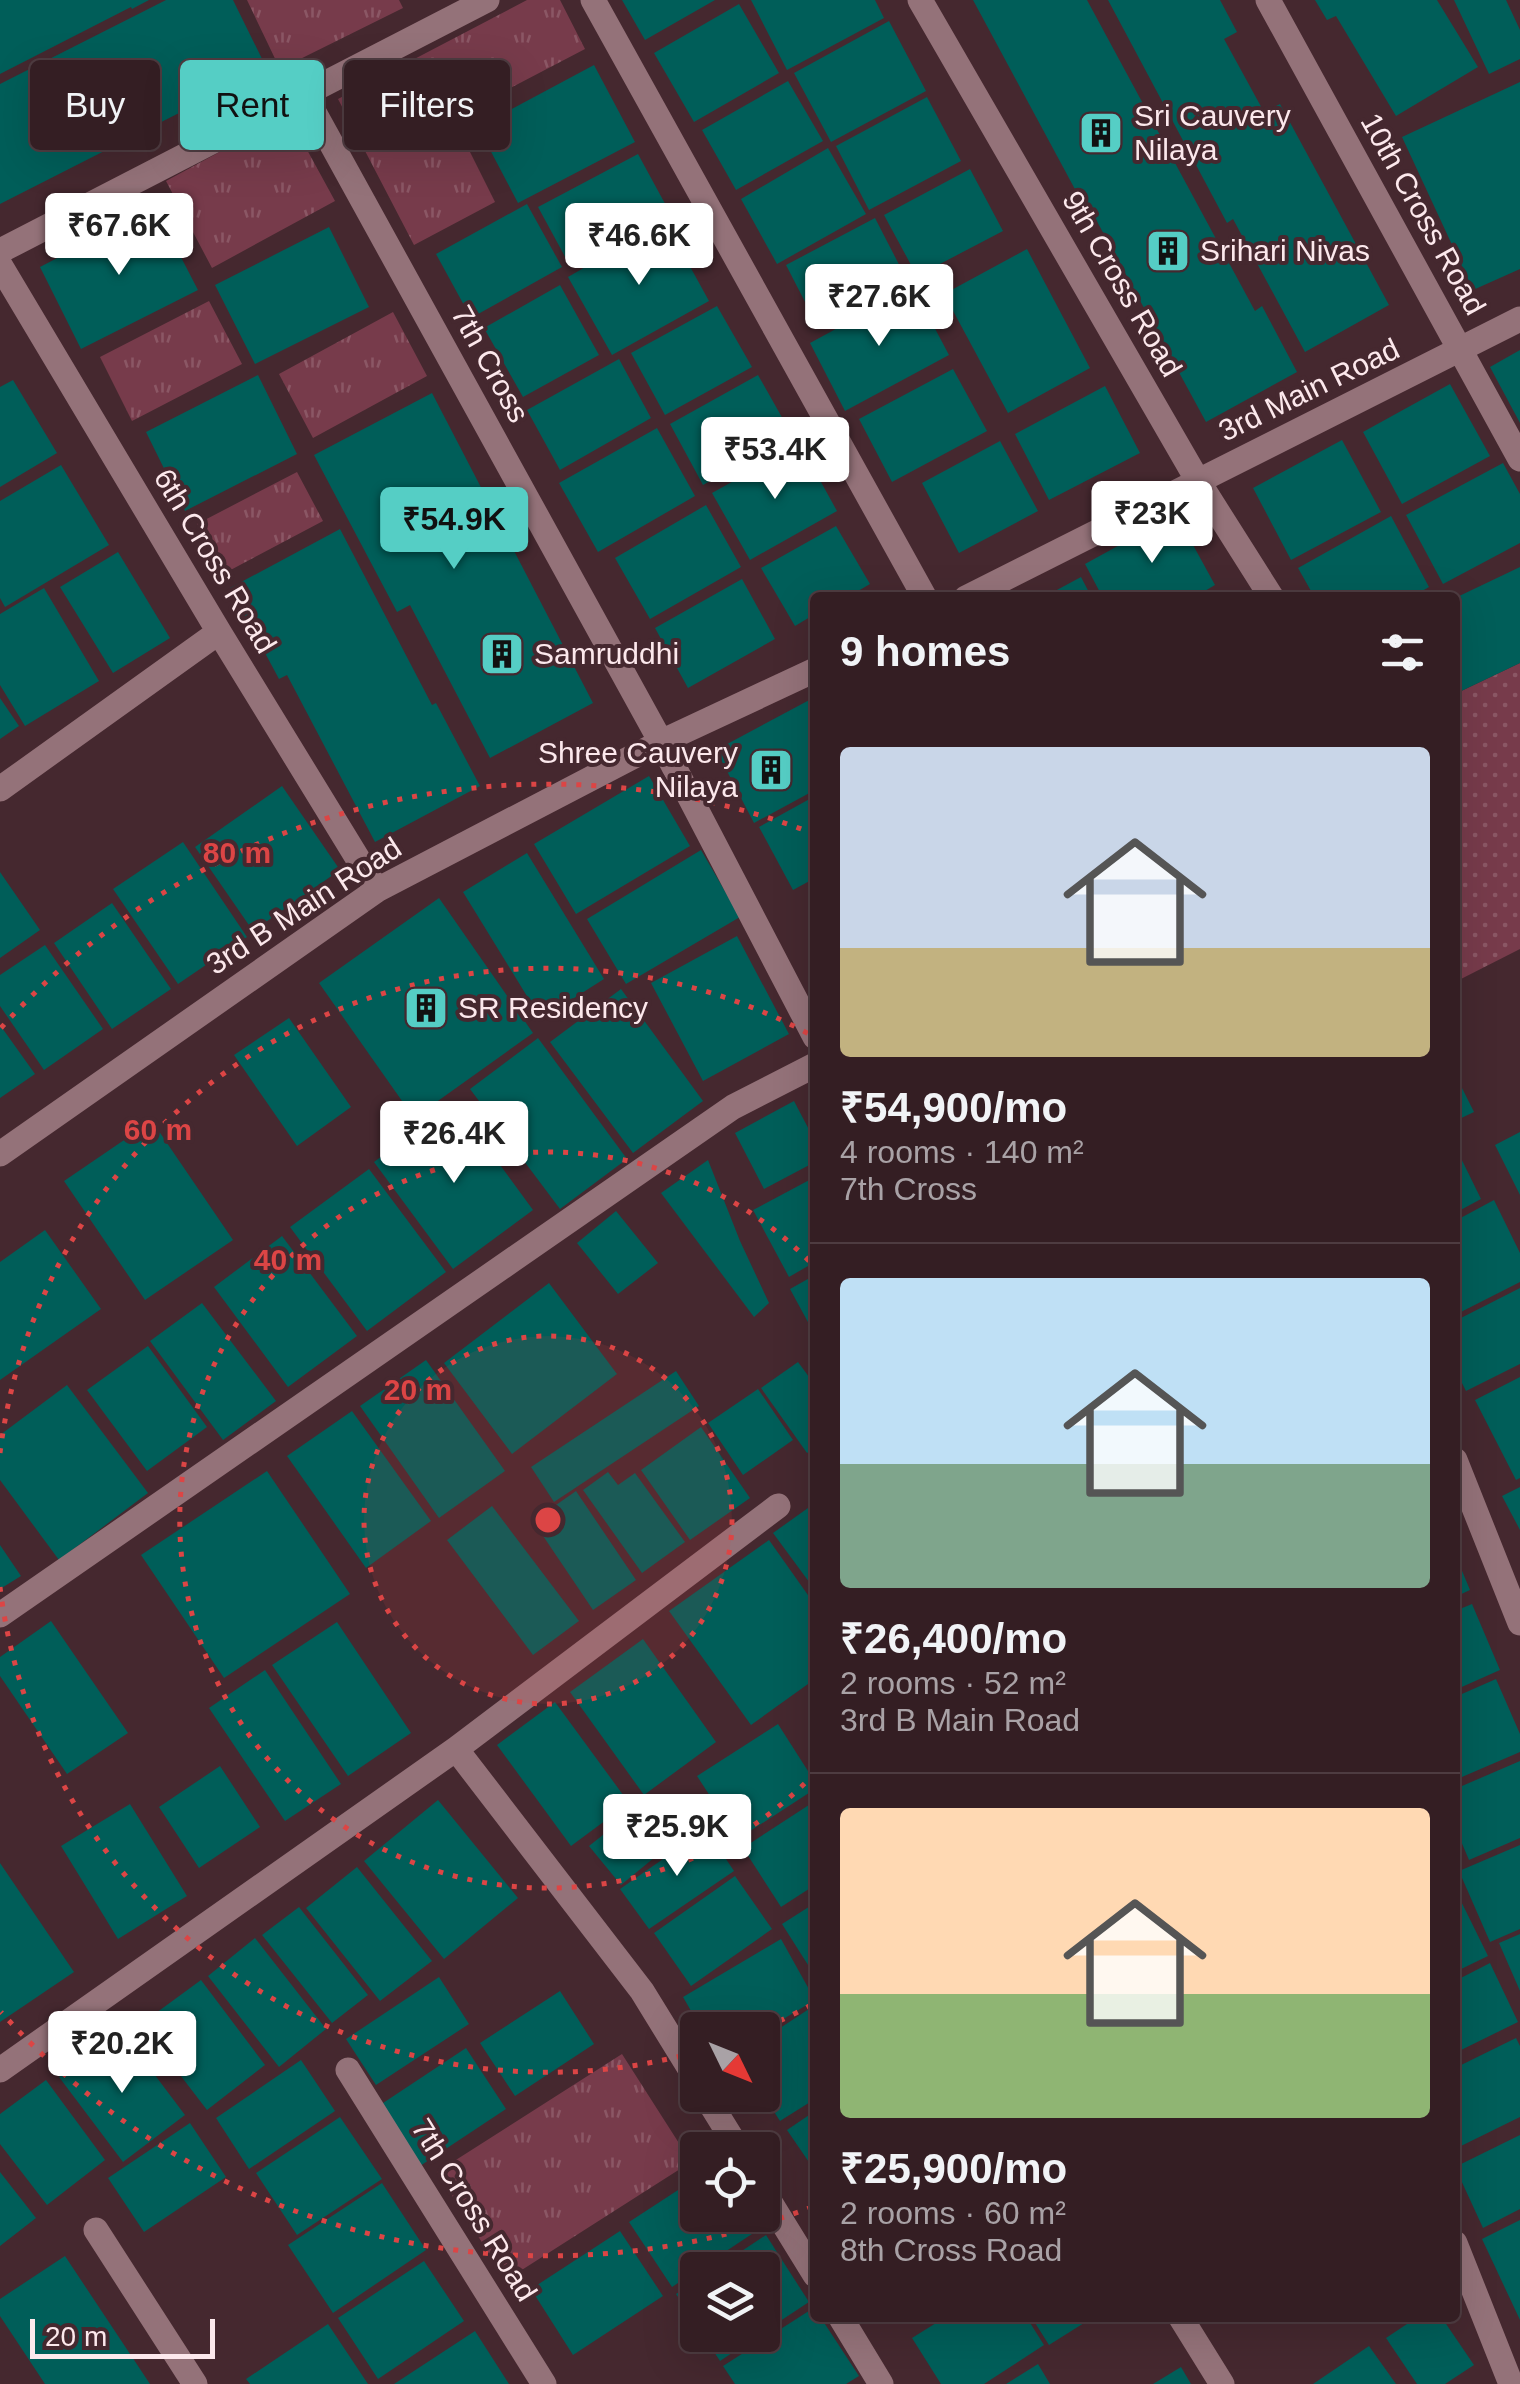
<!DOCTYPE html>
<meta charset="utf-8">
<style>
:root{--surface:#341e23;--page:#3c272b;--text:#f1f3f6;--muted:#a9a2a6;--line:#4e3c41;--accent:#55cec5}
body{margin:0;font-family:Arial,sans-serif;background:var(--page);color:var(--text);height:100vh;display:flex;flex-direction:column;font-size:38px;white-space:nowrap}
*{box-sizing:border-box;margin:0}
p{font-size:32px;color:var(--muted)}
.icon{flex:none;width:55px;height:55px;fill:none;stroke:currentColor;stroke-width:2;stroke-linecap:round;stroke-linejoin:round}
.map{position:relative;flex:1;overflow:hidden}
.side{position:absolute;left:810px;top:592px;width:650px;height:1730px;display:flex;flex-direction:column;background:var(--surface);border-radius:10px;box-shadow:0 10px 40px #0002,0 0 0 2px var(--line)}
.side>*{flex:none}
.guide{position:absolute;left:30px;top:60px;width:630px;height:90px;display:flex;gap:20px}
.needle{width:65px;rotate:133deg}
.buttons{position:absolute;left:680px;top:2012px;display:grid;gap:20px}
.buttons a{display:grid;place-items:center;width:100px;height:100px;border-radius:10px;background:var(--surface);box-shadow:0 10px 40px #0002,0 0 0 2px var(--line);font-size:50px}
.scale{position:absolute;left:30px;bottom:25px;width:185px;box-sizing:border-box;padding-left:10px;border:5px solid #fce8ec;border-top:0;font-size:28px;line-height:35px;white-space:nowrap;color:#fce8ec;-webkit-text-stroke:8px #45282f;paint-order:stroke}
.price{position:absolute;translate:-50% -85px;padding:0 22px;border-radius:10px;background:#fff;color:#222;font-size:32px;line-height:65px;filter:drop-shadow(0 2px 5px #0008)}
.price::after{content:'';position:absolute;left:50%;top:60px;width:30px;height:22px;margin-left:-15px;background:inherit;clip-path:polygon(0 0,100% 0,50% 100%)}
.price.current{background:var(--accent);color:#111}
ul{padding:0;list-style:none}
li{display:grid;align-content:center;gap:20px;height:530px;padding:0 30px}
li+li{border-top:2px solid var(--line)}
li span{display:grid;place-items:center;height:310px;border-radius:10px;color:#555}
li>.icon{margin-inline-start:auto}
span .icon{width:180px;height:180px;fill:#fffc;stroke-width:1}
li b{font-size:42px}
h2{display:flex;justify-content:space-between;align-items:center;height:120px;padding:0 30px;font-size:42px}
.chip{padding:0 35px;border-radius:10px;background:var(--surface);box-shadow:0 10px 40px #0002,0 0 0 2px var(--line);font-size:35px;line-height:90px}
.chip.current{background:var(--accent);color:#111}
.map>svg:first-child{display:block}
.grass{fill:url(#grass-tufts)}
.park{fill:url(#park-dots)}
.building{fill:#005e59}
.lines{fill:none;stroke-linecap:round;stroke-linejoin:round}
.minor{stroke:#947279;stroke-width:25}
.ring{fill:none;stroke:#dc4545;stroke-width:5;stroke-dasharray:5 10}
.labels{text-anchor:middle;stroke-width:8;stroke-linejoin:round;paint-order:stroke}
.poi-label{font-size:30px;fill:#fce8ec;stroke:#45282f;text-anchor:start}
.street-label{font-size:30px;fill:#fce8ec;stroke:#45282f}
.centre{fill:#dc4545;stroke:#45282f;stroke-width:5}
.ring-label{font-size:30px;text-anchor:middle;font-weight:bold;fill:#dc4545;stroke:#45282f;stroke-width:8;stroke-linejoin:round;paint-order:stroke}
</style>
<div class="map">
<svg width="1520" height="2384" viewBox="0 0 1520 2384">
<defs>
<pattern id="grass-tufts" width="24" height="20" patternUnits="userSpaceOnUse" patternTransform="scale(2.5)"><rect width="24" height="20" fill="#773b4b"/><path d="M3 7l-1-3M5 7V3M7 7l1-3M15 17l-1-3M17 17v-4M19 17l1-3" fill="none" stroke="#8b5765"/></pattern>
<pattern id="park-dots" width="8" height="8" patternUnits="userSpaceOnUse" patternTransform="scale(2.5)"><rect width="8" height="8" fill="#773b4b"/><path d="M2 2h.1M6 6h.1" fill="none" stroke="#8b5765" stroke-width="1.8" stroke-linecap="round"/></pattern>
</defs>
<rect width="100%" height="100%" fill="#45282f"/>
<path class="grass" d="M247 0H399L403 8 280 69Z
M527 0H560L585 49 453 118 495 202 414 245 338 99Z
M288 115 335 201 212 268 166 181Z
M209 301 242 364 132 421 100 357Z
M393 312 427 376 313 438 279 374Z
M297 472 323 521 223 574 197 524Z
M622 2054 691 2162 506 2280 437 2172Z"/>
<path class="park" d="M1520 663V949L1455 982V694Z"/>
<path class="building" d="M0 0H149L132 9 131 7 0 74Z
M166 0H233L268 71 184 114 183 111 0 204V84Z
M622 0H715L645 40Z
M751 0H875L884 18 787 70Z
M973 0H1087L1255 311 1262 306 1297 372 1206 422 1081 192 1077 193Z
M1108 0H1220L1237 32 1224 39 1264 112 1280 104 1389 305 1305 352 1233 219 1227 223Z
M1315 0H1437L1478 67 1396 116 1336 16 1327 20Z
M1454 0H1506L1520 30V59L1489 74Z
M739 4 779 73 694 122 654 53Z
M889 21 926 91 831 142 794 73Z
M594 65 635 142 518 203 478 127Z
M788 81 823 141 736 190 702 130Z
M1520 82V269L1473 290 1402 137Z
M927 97 961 161 869 210 836 146Z
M828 148 866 214 777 264 741 199Z
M638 154 669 211 569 264 538 207Z
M970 169 1003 231 917 276 884 215Z
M527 204 562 267 471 318 436 254Z
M155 207 198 290 81 349 40 267Z
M875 218 907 280 818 327 786 265Z
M665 221 709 301 612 355 568 277Z
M329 227 369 307 255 364 215 285Z
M1027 249 1090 368 1008 413 944 294Z
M560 285 599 355 523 397 484 328Z
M913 287 949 355 845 411 810 343Z
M717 306 752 367 665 415 631 353Z
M1520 350V423L1490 367Z
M619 359 651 418 560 470 527 410Z
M953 369 987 431 892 482 859 419Z
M258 375 297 454 185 511 146 432Z
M758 375 792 435 703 485 670 424Z
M13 380 57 453 0 487V387Z
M1450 384 1490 456 1402 504 1363 432Z
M1105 386 1140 453 1049 500 1015 434Z
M432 393 593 703 490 758 410 605 397 612 314 455Z
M657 428 695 496 598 552 559 483Z
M1342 440 1381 512 1291 560 1253 488Z
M1000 441 1038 511 959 553 922 483Z
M800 444 837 511 750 560 712 493Z
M1503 463 1520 494V543L1443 584 1406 515Z
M61 465 109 545 5 607 0 598V501Z
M706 505 741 567 650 619 615 558Z
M1176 514 1215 585 1193 598H1103L1085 564Z
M1391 516 1429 587 1410 598H1315L1298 568Z
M836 526 870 584 846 598H815V614L795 626 761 568Z
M340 529 432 705 436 703 480 786 375 842 287 675 279 679 230 588Z
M118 552 170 638 113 673 60 587Z
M1520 567V663L1455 694V598Z
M1081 577 1092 598H1042Z
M742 579 775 639 688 688 655 628Z
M44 588 99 681 25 726 0 685V614Z
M815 697V790L754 823 716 750Z
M0 698 19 726 0 739Z
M649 776 690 846 576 914 534 844Z
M282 786 340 870 253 931 195 847Z
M815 796V878L793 890 759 827Z
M183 842 247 937 178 984 113 889Z
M701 850 740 917 626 984 587 919Z
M527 853 604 979 541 1019 463 892Z
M0 872 40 930 0 958Z
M439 898 533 1033 414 1118 319 983Z
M112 903 171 989 112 1029 54 943Z
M737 936 789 1034 703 1081 651 983Z
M45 945 103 1029 44 1070 0 1006V975Z
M621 989 703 1101 633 1153 550 1042Z
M289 1018 351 1107 297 1146 234 1055Z
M0 1025 35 1074 0 1098Z
M538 1038 627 1159 560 1209 470 1089Z
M1455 1074 1474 1112 1455 1121Z
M794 1101 815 1141V1162L764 1189 735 1133Z
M454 1102 533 1210 453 1269 374 1162Z
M152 1121 233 1240 145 1300 64 1181Z
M1520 1132V1195L1495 1145Z
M1455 1146 1481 1199 1455 1213Z
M708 1160 740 1241 769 1303 754 1317 661 1193Z
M369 1169 446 1272 367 1331 290 1227Z
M815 1177V1262L789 1277 753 1210Z
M1494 1200 1520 1253V1282L1455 1315V1221Z
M616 1211 658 1263 618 1294 577 1243Z
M45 1230 101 1309 0 1380V1262Z
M282 1236 357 1336 288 1387 214 1287Z
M815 1275V1335L790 1289Z
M549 1283 617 1374 512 1454 444 1363Z
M1520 1288V1364L1466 1391 1455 1369V1321Z
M202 1303 276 1401 223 1440 150 1341Z
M148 1346 207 1427 147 1471 87 1390Z
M426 1360 505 1471 439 1518 360 1406Z
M798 1362 815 1385V1448L807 1453 761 1388Z
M676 1371 699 1406 554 1502 531 1467Z
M1520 1377V1478L1516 1480 1475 1400Z
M67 1385 148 1493 59 1560 0 1480V1435Z
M758 1389 793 1440 743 1475 708 1423Z
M352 1411 431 1521 366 1568 287 1456Z
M701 1427 750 1498 690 1540 641 1470Z
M267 1471 350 1594 224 1678 141 1555Z
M608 1472 618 1485 635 1473 685 1542 642 1573 583 1490Z
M1520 1487V1530L1502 1496Z
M576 1491 636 1580 593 1610 533 1521Z
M815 1503V1590L773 1533Z
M492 1506 579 1621 533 1655 447 1540Z
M769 1540 815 1605V1679L751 1725 669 1611Z
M0 1545 21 1576 0 1589Z
M1455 1554 1470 1590 1455 1597Z
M1472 1604 1500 1670 1455 1690V1611Z
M51 1621 128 1733 67 1774 0 1676V1657Z
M337 1622 411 1733 348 1776 272 1665Z
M643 1639 716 1742 644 1795 570 1692Z
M265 1670 341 1784 285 1821 209 1708Z
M1496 1679 1520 1734V1752L1455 1780V1697Z
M555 1702 629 1803 571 1846 497 1745Z
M778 1724 815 1782V1789L738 1839 697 1776Z
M1520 1761V1838L1469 1860 1455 1827V1789Z
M220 1766 260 1827 199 1868 159 1807Z
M438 1800 518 1898 444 1959 364 1861Z
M647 1800 677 1839 621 1885 589 1846Z
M815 1801V1885L781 1907 743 1848Z
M130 1804 187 1896 118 1939 61 1846Z
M706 1829 734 1871 649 1929 620 1889Z
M1520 1845V1929L1490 1942 1459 1871Z
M0 1863 74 1972 0 2022Z
M357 1867 432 1961 380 2001 306 1908Z
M735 1876 772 1929 691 1986 654 1933Z
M1455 1889 1488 1956 1455 1972Z
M815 1903V1976L782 1924Z
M299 1907 368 1995 332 2023 262 1935Z
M1520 1934V1991L1499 1943Z
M255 1938 326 2029 279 2067 208 1976Z
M781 1939 815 2000 765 2030H702L683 1997Z
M1490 1963 1518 2022 1455 2053V1981Z
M439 1977 469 2024 376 2085 346 2039Z
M201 1980 265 2065 207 2110 141 2024Z
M560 1991 594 2044 515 2096 480 2043Z
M815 2005V2099L780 2121 762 2093V2040Z
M121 2030 185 2115 123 2162 59 2077Z
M1516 2038 1520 2046V2117L1461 2146 1455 2134V2068Z
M466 2048 506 2109 420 2166 380 2105Z
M301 2060 335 2111 249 2169 216 2118Z
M46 2080 105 2160 47 2205 0 2144V2114Z
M815 2111V2171L787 2130Z
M340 2117 382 2179 297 2235 256 2173Z
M190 2123 226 2177 144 2232 108 2178Z
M1520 2135V2209L1483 2228 1455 2167Z
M0 2172 36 2218 0 2246Z
M698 2177V2215H752L761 2228 672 2287 629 2222Z
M382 2183 426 2250 333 2313 288 2245Z
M1520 2220V2320L1482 2239Z
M620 2231 663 2296 573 2355 531 2289Z
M766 2235 809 2302 762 2333V2270H713Z
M65 2256 150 2384H45L0 2316V2299Z
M424 2261 464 2321 378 2379 338 2318Z
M698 2280V2326L676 2294Z
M815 2307V2318H821L859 2376 846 2384H735L723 2366Z
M944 2318H1027L1044 2345 984 2384H941L912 2338Z
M1032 2318H1092L1049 2345Z
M1416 2318H1442L1474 2365 1445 2384H1417L1386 2338Z
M328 2324 368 2384H250L246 2379Z
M475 2331 509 2384H394Z
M703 2335H759L720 2361Z
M1369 2346 1396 2384H1313Z
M1038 2364 1050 2384H1006Z
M1181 2367 1191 2384H1153Z"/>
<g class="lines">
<path class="minor" d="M593 0 925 598
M920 0 1198 481 1272 598
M1268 0 1520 459
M304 94 661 742 815 1037
M0 251 487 0
M0 265 219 632 377 890
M966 598 1520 319
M0 789 219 632
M0 1154 377 890 661 742 815 670
M1455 1460 1520 1623
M0 1615 733 1107 815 1065
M456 1749 642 1991 698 2082
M0 2070 456 1749 778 1506
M348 2070 544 2384
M705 2095 739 2150
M762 2189 815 2275
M96 2230 195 2384
M1455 2243 1511 2384
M841 2318 881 2384
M1181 2318 1222 2384"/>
</g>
<circle cx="548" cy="1520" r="184" fill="#dc4545" fill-opacity=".12"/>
<g class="ring">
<circle cx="548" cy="1520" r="184"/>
<path d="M815 1773A368 368 0 1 1 815 1267"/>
<path d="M811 2005A552 552 0 0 1 759 2030M696 2052A552 552 0 0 1 0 1587M0 1453A552 552 0 0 1 811 1035"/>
<path d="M812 2207A736 736 0 0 1 1 2012M1 1028A736 736 0 0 1 812 833"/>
</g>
<defs>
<symbol id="building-square" viewBox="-11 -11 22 22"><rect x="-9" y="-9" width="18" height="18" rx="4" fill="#55cec5" stroke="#45282f"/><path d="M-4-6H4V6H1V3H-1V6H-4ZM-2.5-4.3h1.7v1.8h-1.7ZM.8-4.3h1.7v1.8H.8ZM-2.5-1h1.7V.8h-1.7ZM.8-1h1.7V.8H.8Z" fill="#111"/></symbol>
</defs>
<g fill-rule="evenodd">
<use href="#building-square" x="1076" y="108" width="50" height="50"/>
<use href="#building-square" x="1143" y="226" width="50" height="50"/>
<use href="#building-square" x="477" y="629" width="50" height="50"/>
<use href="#building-square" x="746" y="745" width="50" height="50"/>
<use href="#building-square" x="401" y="983" width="50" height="50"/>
</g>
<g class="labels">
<g class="poi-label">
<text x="1134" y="126">Sri Cauvery<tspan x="1134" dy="34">Nilaya</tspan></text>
<text x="1200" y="261">Srihari Nivas</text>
<text x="534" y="664">Samruddhi</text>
<text x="738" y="763" text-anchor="end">Shree Cauvery<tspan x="738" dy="34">Nilaya</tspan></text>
<text x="458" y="1018">SR Residency</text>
</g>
<g class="street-label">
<text transform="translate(1423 214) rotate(61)" y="10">10th Cross Road</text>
<text transform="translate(1122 284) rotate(60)" y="10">9th Cross Road</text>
<text transform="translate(490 364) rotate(61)" y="10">7th Cross</text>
<text transform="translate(1309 390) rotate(-26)" y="10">3rd Main Road</text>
<text transform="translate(215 561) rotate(59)" y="10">6th Cross Road</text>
<text transform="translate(304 906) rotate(-33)" y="10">3rd B Main Road</text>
<text transform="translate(474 2210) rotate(58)" y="10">7th Cross Road</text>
</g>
</g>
<circle cx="548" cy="1520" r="15" class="centre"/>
<g class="ring-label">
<text x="237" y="863">80 m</text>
<text x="158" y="1140">60 m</text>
<text x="288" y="1270">40 m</text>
<text x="418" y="1400">20 m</text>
</g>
</svg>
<div class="buttons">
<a><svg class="needle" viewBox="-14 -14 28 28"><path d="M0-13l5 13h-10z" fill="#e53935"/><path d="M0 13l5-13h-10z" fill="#a9a2a6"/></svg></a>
<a><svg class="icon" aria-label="locate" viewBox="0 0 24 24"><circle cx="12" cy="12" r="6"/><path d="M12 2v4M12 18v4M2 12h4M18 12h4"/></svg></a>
<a><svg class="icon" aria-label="layers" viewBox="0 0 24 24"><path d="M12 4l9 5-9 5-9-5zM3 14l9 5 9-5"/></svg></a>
</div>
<div class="scale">20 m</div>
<b class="price" style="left:119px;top:278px">₹67.6K</b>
<b class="price" style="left:639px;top:288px">₹46.6K</b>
<b class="price" style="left:879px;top:349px">₹27.6K</b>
<b class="price" style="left:775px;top:502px">₹53.4K</b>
<b class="price" style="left:1152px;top:566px">₹23K</b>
<b class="price current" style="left:454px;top:572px">₹54.9K</b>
<b class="price" style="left:454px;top:1186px">₹26.4K</b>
<b class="price" style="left:677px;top:1879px">₹25.9K</b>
<b class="price" style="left:122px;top:2096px">₹20.2K</b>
<div class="guide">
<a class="chip">Buy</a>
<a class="chip current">Rent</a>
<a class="chip">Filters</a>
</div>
<section class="side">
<h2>9 homes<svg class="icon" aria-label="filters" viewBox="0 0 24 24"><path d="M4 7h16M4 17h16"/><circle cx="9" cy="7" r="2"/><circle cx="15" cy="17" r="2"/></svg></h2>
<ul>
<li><span style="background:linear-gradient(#c9d6e8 65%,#c2b280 0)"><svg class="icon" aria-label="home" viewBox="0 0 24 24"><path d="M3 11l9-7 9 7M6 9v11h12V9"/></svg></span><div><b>₹54,900/mo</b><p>4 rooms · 140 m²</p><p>7th Cross</p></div></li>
<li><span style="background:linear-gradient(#bfe0f5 60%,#7fa58c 0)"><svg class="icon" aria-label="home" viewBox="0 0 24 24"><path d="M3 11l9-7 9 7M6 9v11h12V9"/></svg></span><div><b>₹26,400/mo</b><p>2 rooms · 52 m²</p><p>3rd B Main Road</p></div></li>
<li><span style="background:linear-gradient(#ffd9b3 60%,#8fb573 0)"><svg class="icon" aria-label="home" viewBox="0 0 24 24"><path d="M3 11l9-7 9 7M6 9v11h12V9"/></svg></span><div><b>₹25,900/mo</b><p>2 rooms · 60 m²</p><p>8th Cross Road</p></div></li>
</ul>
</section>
</div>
